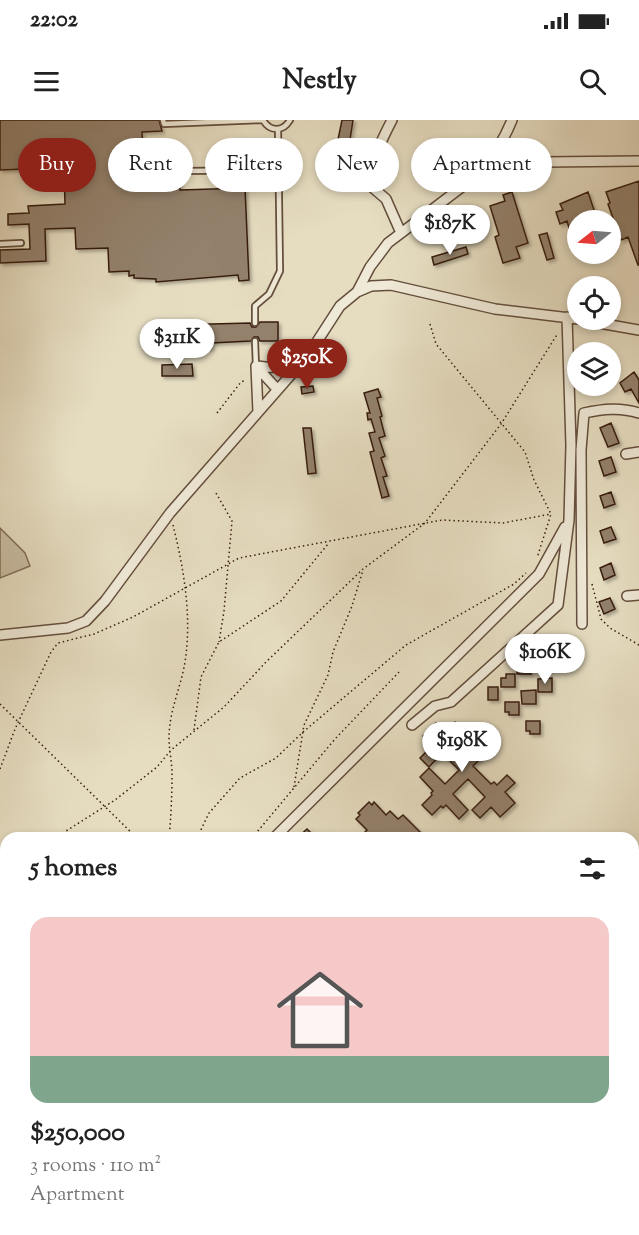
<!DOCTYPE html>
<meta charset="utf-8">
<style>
:root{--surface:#fff;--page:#f2f2f2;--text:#222;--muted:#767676;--accent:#8f2418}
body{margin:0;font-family:"Sorts Mill Goudy",serif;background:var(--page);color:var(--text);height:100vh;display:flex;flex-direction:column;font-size:22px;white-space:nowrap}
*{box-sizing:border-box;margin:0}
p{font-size:20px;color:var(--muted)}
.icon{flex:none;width:33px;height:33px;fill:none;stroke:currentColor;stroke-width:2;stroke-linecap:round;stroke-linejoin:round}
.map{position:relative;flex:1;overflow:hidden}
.panel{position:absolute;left:0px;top:712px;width:639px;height:404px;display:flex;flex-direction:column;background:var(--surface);border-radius:18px 18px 0 0;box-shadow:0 3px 9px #0003}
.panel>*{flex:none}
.banner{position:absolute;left:18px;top:18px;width:603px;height:54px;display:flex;gap:12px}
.needle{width:39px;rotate:253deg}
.controls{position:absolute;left:567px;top:90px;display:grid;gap:12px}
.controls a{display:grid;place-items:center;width:54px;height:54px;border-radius:50%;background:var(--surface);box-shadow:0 3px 9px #0003;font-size:30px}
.price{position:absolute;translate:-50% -51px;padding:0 14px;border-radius:21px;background:#fff;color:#222;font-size:20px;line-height:39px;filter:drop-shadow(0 2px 3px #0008)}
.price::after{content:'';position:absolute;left:50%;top:36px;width:18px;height:14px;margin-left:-9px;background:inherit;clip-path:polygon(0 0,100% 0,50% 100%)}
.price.selected{background:var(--accent);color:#fff}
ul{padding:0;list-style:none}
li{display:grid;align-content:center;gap:12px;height:318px;padding:0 30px}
li span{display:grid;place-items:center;height:186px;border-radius:18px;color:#555}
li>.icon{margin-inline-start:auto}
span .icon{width:108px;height:108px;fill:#fffc;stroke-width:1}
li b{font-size:26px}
h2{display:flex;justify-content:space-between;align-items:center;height:72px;padding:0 30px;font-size:26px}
.chip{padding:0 21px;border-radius:27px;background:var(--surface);box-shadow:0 3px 9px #0003;font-size:21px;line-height:54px}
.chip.selected{background:var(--accent);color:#fff}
.status{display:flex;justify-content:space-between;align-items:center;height:42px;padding:0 30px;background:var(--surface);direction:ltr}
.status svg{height:16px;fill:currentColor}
header{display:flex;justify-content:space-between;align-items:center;height:78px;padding:0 30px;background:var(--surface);font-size:27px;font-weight:700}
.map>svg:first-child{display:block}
.green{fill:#c9bda3;stroke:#816e5a;stroke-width:1.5}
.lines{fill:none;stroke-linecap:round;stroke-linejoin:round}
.stream{stroke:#7d6a56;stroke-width:2}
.building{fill:#93816c;stroke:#391e10;stroke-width:1.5;filter:url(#shadow)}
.service-casing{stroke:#644e3c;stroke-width:8}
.minor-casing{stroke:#644e3c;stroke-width:12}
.tertiary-casing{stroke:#644e3c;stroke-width:15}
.path{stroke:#391e10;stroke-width:1.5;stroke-dasharray:1.5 3;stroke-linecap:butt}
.service{stroke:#efe9d7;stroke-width:4.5}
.minor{stroke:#efe9d7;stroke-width:9}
.tertiary{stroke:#efe9d7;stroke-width:12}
</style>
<div class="status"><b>22:02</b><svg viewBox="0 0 49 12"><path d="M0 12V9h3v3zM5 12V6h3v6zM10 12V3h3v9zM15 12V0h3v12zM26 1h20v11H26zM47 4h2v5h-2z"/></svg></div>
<header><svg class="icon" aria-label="menu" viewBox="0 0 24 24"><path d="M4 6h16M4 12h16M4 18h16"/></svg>Nestly<svg class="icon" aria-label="search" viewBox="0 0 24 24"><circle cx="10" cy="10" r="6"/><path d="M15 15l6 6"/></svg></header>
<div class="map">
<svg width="639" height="1115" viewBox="0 0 639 1115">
<defs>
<filter id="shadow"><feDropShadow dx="2.5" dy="2.5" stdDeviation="1.5" flood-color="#0004"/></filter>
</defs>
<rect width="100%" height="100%" fill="#e6ddc1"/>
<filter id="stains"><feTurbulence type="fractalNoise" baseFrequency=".00333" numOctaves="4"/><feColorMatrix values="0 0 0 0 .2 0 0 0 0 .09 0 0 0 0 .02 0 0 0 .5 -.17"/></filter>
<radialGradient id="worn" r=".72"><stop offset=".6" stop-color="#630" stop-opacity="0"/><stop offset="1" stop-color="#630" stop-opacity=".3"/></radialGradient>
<path class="green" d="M0 408 25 433 30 446 0 458Z"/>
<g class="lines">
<path class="stream" d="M523 1115V1110"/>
</g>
<path class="building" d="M0 0H159L162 11 142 12 143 33 160 32 159 24H168L169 38H174L175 59 179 58 180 70 245 68 249 160 239 161 238 155 156 162V159L134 158V155L129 156V151L109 152 108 128 76 129 75 108 45 109 46 141 0 143V130L30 129 29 104 8 105V94L29 93 28 86 65 84 64 50 24 52V49L0 50Z
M342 0H353L347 39H334Z
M639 61V145H638L628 117 621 120 608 84 610 83 606 72Z
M512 72 528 123 516 127 520 138 503 143 495 117 499 115 490 86 505 81 503 75Z
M588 72 595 93 584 97 585 100H578V105L569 108 567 101 560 104 556 92 563 90 560 84Z
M547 113 554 138 547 140 539 115Z
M466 127 468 134 434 145 432 137Z
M260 202H278V221H260L258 217H254L251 221 211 223V228H201V222L174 223V205L250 203 252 207H256Z
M192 244 193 256H162V245Z
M634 252 639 260V283L631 269 625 272 620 263Z
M313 266 314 272 302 274 301 267Z
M378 269 381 277 377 278 382 296 380 297 385 316 379 318 385 336 381 338 387 356 383 357 389 376 382 378 370 332 374 331 369 313 375 312 371 299 368 300 367 293H370L364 273Z
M611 303 619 323 608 327 600 308Z
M303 308H311L316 353 308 354Z
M611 337 616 352 604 356 599 341Z
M611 372 615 384 604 388 600 376Z
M611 407 616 419 604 423 600 411Z
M611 443 615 455 604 460 600 448Z
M610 478 615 489 604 494 599 482Z
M538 529H548V542H533V533H538Z
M531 540V554H517V545H522V541Z
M506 554H515V567H501V558H506Z
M552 558V572H538V559Z
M488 567H498V580H488Z
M536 570V584H522L521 571Z
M505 582H519V595H509V592H505Z
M526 601H540V614H530V611H526Z
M455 602 470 616 478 614 491 628 473 646 491 664 494 662 497 665 507 655 515 663 505 672 515 683 500 697 491 687 480 698 472 690 485 677 468 659 453 674 468 690 459 699 446 685 443 688 441 686 432 695 422 685 432 675 431 673 433 671 420 657 429 648 445 664 459 650 442 633 429 647 420 638 432 626 423 616 436 603 446 612Z
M369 682 372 685 374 682 386 695 390 691 398 699 403 695 420 712 414 718H367L363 714 367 710 356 699 360 695 358 693Z
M307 709 316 718H297Z"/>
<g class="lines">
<defs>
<path id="service" d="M163 0 164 4 263 0
M263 0C270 12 283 12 290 0
M184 51 279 50
M0 124 21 123
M255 203V186L269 174 280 151 278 9
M255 221 256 246"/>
<path id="minor" d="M392 0C381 21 370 43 372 67L386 79 401 113
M479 54C493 37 504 20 512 0
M357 172 370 147 388 123 479 54 513 46 544 42 639 41
M582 200 639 210
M256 246C273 248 285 249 300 239
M256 246 258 292
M256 246 277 269
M626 334 639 332
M627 476 639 475
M582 504 581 330 584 293C603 289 620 287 639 293
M0 515 68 508 86 501 105 481 170 393 309 234 340 186 357 172 371 166 391 165 495 189 578 199
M412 605 435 586 451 582 558 485 569 400 571 325 567 197
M274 718 539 454 565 407"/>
<path id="tertiary" d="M0 771 6 769
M633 1048 639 1046"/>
</defs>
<use href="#service" class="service-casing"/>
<use href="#minor" class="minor-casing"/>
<use href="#tertiary" class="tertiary-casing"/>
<path class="path" d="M252 24H254L255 44
M430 204 436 224 525 332 534 360 551 394 537 438
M217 293 241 262 246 260
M216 373 232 401 224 491 219 522
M592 464 601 499 610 508 639 525
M0 584 137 718
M194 610 201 557 219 522 281 481 328 424
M0 649 15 609 51 532 58 523 94 514 133 497 239 438 442 400 503 403 551 394
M294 667 304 605 328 555 333 532 352 486 363 450
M55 718 115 680 157 647 171 630 224 587 266 542 363 449 425 403 501 304 558 213
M169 718C171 697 172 675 172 654 172 642 169 630 169 618 169 591 181 567 185 542 192 497 184 449 173 405
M197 718 209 693 240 658 276 638 303 612 406 525 514 464 526 453
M252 718 335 619 399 552
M0 758 6 756
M0 796 6 799
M0 845H6
M0 960 6 956
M0 1027 6 1026
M345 1115 352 1110"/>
<use href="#service" class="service"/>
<use href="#minor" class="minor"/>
<use href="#tertiary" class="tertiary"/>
</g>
<rect width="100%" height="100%" filter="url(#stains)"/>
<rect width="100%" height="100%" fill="url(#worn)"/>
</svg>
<div class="controls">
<a><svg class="needle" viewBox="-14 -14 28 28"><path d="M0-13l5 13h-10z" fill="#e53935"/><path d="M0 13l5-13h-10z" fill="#767676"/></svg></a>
<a><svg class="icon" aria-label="locate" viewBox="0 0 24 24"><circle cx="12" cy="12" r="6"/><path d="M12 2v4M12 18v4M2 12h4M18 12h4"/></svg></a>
<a><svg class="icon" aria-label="layers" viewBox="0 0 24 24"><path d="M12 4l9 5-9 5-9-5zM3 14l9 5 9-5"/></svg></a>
</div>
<b class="price" style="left:450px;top:136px">$187K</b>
<b class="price" style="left:177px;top:250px">$311K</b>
<b class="price selected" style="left:307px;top:270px">$250K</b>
<b class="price" style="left:545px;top:565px">$106K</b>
<b class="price" style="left:462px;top:653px">$198K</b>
<div class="banner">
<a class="chip selected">Buy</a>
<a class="chip">Rent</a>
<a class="chip">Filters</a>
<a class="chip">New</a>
<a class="chip">Apartment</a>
</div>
<section class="panel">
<h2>5 homes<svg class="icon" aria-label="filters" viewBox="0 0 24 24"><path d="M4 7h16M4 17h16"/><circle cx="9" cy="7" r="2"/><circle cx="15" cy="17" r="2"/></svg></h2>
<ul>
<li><span style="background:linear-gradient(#f6c9c9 75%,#7fa58c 0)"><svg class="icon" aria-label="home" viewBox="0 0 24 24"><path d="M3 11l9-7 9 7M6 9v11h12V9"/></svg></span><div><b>$250,000</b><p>3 rooms · 110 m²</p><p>Apartment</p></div></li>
</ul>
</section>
</div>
